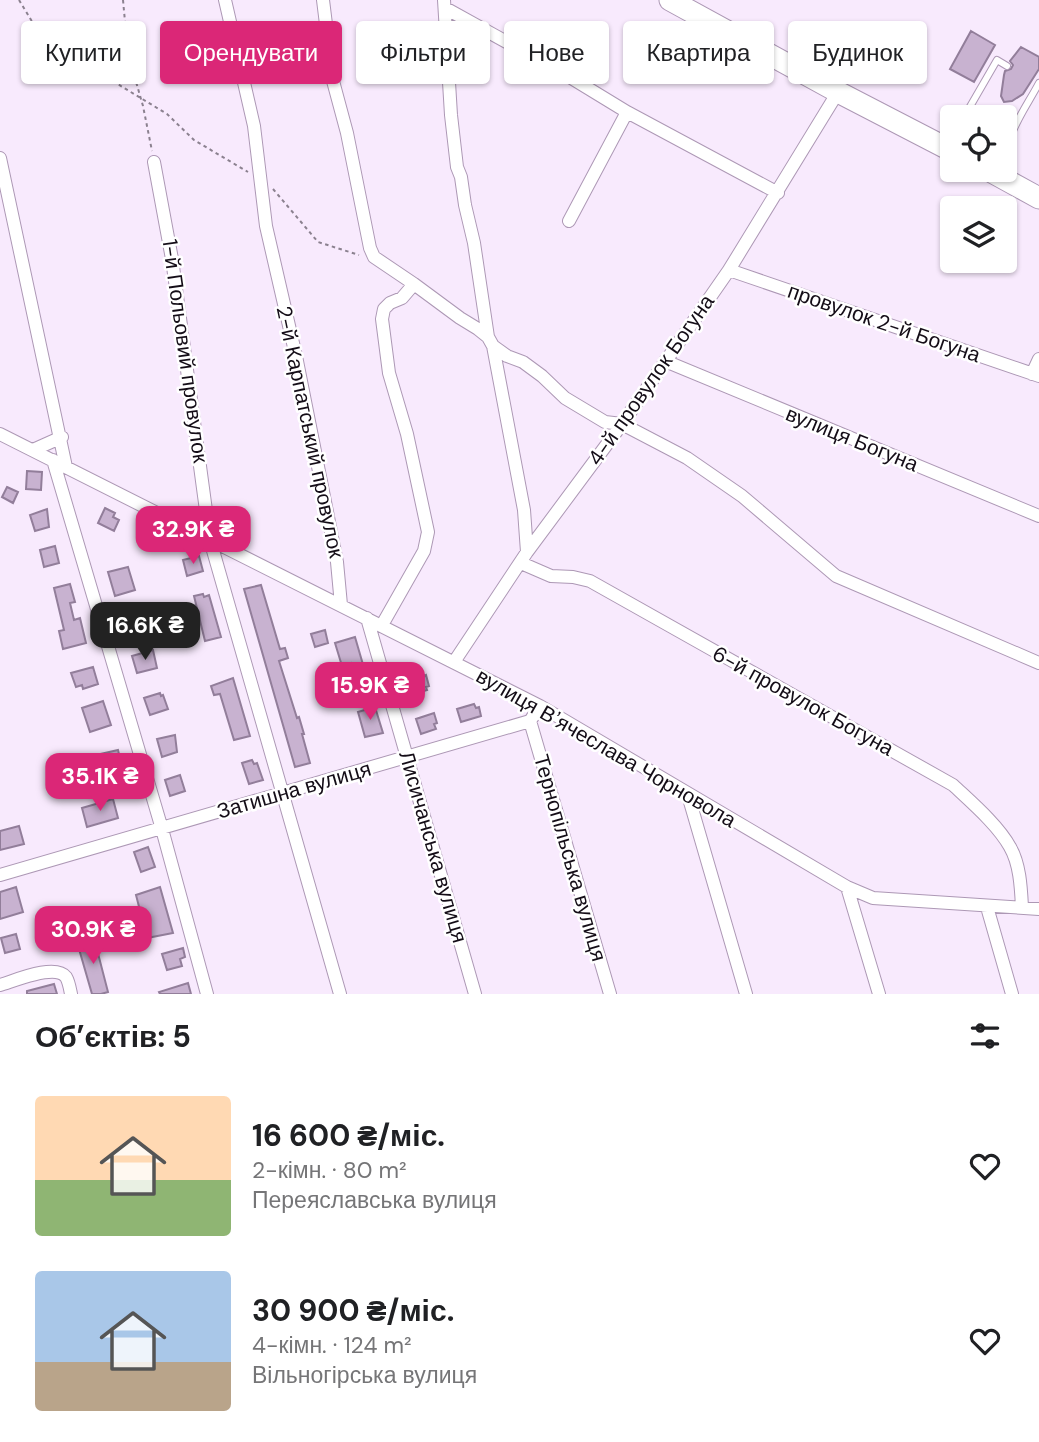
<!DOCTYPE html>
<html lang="uk">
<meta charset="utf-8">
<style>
:root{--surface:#fff;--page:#f6f6f6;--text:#202124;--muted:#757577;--accent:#db2777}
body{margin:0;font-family:"DM Sans",sans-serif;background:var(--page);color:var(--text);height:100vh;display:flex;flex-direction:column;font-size:26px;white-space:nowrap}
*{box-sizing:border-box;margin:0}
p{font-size:23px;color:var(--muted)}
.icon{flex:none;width:38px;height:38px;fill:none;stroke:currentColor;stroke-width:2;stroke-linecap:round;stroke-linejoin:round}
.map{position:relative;height:994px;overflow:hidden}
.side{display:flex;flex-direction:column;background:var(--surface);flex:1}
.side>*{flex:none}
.hud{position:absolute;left:21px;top:21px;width:998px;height:63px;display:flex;gap:14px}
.tools{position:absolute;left:940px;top:105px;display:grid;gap:14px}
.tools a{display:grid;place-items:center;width:77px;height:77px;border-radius:7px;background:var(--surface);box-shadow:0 2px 5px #0004;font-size:35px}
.price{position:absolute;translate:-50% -60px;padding:0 16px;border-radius:14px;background:var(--accent);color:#fff;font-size:23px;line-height:46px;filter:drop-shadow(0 2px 4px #0008)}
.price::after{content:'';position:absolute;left:50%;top:42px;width:21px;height:16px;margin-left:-10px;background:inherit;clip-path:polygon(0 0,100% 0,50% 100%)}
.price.current{background:#222;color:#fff}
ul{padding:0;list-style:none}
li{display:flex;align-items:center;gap:21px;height:175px;padding:0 35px}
li span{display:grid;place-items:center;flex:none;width:196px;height:140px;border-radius:7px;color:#555}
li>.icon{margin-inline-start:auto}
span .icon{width:84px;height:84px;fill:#fffc;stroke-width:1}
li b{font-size:30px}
h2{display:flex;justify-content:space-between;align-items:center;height:84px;padding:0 35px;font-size:30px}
.chip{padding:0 24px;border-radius:7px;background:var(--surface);box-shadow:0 2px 5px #0004;font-size:24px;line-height:63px}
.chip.current{background:var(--accent);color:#fff}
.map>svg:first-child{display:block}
.green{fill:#e2b9f2}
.building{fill:#c8b2d0;stroke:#927e9a;stroke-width:2}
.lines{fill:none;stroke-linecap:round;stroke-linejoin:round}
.service-casing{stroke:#ad98b5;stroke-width:8}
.minor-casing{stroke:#ad98b5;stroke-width:14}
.primary-casing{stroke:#ad98b5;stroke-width:23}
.path{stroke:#8b818f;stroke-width:2;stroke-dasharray:3.5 3.5;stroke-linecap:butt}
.service{stroke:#fff;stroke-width:6}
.minor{stroke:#fff;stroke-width:12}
.primary{stroke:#fff;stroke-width:21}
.labels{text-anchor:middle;stroke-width:5;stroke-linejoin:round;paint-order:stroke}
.street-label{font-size:21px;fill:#140d17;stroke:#fff}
</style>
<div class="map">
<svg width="1039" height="994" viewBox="0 0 1039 994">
<rect width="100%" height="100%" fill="#f8eafd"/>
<path class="green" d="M987 109 997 112 1002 117H970L976 111Z"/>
<path class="building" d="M971 31 995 45 974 82 950 69Z
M1021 47 1039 57V69L1023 94 1012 101 1004 102 1001 96 1004 75 1005 71 1011 69 1013 65 1010 61Z
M27 471 42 472 41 490 26 489Z
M7 487 18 492 13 503 2 497Z
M105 508 115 513 113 517 119 520 114 531 98 523Z
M47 509 49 527 35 531 30 515Z
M55 546 59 563 44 567 40 550Z
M199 556 203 571 187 576 183 560Z
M128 567 135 590 115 596 108 572Z
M70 584 75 602 70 603 74 620 80 618 86 643 63 649 59 631 64 630 54 588Z
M261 585 280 649 285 648 288 658 279 661 297 718 299 717 304 734H302L310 763 295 767 244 589Z
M203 594 204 597 209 595 221 637 205 641 194 596Z
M140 609 145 625 141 627 143 632 127 637 120 615Z
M325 630 328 643 315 647 311 634Z
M355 637 364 668H366L371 685 358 689 351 663 342 666 335 643Z
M153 650 157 668 137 673 132 656Z
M93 667 98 684 83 689 82 685 76 687 71 673Z
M422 671 424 676 426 675 429 686 426 687 427 690 409 695 404 676Z
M233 678 250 736 234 740 220 694 214 695 211 686Z
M160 693 161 696 163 695 168 709 150 715 144 698Z
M103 701 111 725 90 732 82 708Z
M474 704 476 708 479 707 481 716 461 722 457 709Z
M375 707 383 733 365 737 358 712Z
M434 713 437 723 434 724 436 729 421 734 416 719Z
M175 735 177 752 162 757 157 739Z
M118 750 122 767 101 773 96 755Z
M252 760 254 764 257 763 263 780 249 784 242 763Z
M180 775 185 791 170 796 165 780Z
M113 799 118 818 87 827 82 808Z
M19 826 24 844 0 850V831Z
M148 847 155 867 141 872 134 852Z
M16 887 23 912 0 919V892Z
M160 887 173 933 147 938 136 895Z
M72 921 76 936 58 941 53 926Z
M16 934 20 949 5 953 1 938Z
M94 938 108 992 101 994H92L77 942Z
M183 948 185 957 180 959 182 966 167 970 162 954Z
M188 983 191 994H160L159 992Z
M54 984 57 994H27V991Z"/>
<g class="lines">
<defs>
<path id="service" d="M964 117 997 60 1007 66
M1011 176C996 145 1025 110 1039 83"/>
<path id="minor" d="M225 0 254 126 266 226 296 356 337 562 341 605
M323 0 333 81 347 133 370 248 374 257 414 284 402 298 390 303 384 309 382 319 389 373 407 434 428 532 424 551 382 625
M444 0 451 115 457 167 461 177 465 205 474 243 488 337
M445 8 568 76 627 112
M0 158 66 467
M154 162 172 259 210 540 340 994
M569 221 627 112 778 193
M729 270 1039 376
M414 284 460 318 478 329 488 337 493 346 507 356 523 362 542 376 565 398 605 422 622 424 687 458 742 496 836 576 1039 663
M493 346 524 510 527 552
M665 361 1039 516
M1032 374 1039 359
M0 434 540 706 847 887 873 898 1039 909
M33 450 62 437
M53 460 162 829 207 994
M521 563 551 576 573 577 590 581 953 785C971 802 998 825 1010 847 1020 864 1021 888 1022 907
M367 618 475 994
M454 662 527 552 622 424 729 270 838 92
M530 721 610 994
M688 795 746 994
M0 875 530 721 540 706
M847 887 879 994
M987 907 1012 994
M0 985C14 981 55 963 66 977 69 982 70 989 71 994"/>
<path id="primary" d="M670 0 838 92 952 151
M988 170 1039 198"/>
</defs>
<use href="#service" class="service-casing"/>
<use href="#minor" class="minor-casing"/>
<use href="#primary" class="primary-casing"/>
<path class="path" d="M19 0 33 23 48 38 88 66 167 114 194 140 248 172
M123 0 128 54 143 106 152 151
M273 189 318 242 359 255"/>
<use href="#service" class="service"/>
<use href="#minor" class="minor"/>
<use href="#primary" class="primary"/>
</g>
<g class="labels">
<g class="street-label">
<text transform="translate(884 323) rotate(19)" y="7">провулок 2-й Богуна</text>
<text transform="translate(185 351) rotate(82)" y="7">1-й Польовий провулок</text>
<text transform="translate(651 380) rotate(-55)" y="7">4-й провулок Богуна</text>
<text transform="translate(310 432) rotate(78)" y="7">2-й Карпатський провулок</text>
<text transform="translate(852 439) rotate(22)" y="7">вулиця Богуна</text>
<text transform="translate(803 701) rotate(29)" y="7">6-й провулок Богуна</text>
<text transform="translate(606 748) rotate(30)" y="7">вулиця Вʼячеслава Чорновола</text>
<text transform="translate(294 790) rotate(-16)" y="7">Затишна вулиця</text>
<text transform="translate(433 847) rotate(74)" y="7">Лисичанська вулиця</text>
<text transform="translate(570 858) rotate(74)" y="7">Тернопільська вулиця</text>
</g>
</g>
</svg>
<div class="tools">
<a><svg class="icon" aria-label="locate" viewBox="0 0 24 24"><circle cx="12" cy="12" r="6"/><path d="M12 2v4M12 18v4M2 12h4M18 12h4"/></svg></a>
<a><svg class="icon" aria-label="layers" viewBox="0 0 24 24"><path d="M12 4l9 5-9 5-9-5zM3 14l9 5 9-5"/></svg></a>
</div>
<b class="price" style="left:193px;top:566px">32.9K ₴</b>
<b class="price current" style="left:145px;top:662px">16.6K ₴</b>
<b class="price" style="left:370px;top:722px">15.9K ₴</b>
<b class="price" style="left:100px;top:813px">35.1K ₴</b>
<b class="price" style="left:93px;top:966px">30.9K ₴</b>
<div class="hud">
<a class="chip">Купити</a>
<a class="chip current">Орендувати</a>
<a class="chip">Фільтри</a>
<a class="chip">Нове</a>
<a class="chip">Квартира</a>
<a class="chip">Будинок</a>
</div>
</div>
<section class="side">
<h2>Об’єктів: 5<svg class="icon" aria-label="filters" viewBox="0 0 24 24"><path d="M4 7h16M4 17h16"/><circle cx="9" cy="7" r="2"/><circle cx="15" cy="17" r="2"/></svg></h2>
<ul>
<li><span style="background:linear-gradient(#ffd9b3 60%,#8fb573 0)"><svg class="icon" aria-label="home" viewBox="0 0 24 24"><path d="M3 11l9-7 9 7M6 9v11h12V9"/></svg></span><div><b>16 600 ₴/міс.</b><p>2-кімн. · 80 m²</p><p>Переяславська вулиця</p></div><svg class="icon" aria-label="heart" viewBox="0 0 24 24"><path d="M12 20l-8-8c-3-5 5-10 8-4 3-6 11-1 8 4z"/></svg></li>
<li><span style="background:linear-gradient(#a9c7e8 65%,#b9a48a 0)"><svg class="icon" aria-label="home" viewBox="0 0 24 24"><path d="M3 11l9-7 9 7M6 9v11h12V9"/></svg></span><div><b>30 900 ₴/міс.</b><p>4-кімн. · 124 m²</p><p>Вільногірська вулиця</p></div><svg class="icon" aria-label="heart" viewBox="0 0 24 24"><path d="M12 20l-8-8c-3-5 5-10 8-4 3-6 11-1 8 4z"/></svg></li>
</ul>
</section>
